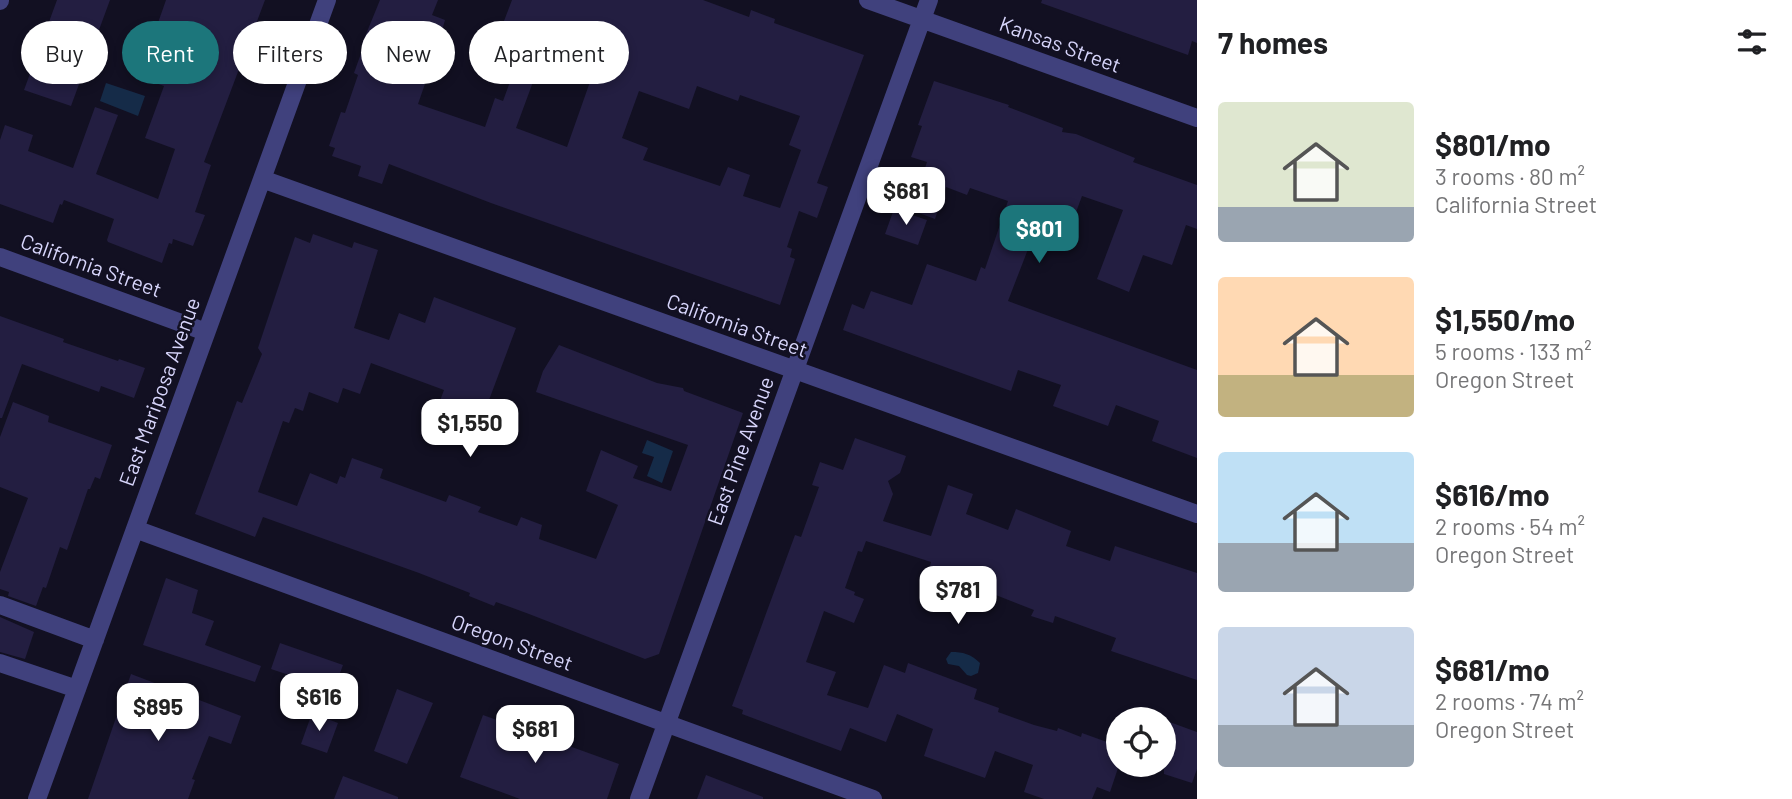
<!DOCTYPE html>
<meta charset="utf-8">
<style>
:root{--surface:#fff;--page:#f2f2f2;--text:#202124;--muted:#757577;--accent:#1c767b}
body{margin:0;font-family:Barlow,sans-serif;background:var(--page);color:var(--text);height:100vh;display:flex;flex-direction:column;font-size:26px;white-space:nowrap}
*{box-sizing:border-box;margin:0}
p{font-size:23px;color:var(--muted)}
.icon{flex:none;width:38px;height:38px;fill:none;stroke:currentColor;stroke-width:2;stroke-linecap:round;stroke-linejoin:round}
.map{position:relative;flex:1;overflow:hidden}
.panel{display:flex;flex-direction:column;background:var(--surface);width:595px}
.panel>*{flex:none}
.guide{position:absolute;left:21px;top:21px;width:665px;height:63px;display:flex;gap:14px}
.buttons{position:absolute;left:1106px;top:707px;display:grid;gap:14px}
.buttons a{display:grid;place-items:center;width:70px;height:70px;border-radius:50%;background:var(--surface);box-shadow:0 4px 10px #0003;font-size:35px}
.price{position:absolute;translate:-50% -60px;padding:0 16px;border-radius:14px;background:#fff;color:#222;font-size:23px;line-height:46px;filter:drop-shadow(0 2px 4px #0008)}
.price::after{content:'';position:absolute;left:50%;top:42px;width:21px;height:16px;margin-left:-10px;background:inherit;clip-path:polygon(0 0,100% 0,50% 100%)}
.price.on{background:var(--accent);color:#fff}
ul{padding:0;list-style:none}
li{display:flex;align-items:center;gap:21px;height:175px;padding:0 21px}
li span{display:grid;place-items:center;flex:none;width:196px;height:140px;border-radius:7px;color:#555}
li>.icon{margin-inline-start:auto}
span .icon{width:84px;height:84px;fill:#fffc;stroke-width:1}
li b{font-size:30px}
h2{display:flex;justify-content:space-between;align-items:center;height:84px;padding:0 21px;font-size:30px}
.chip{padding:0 24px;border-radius:32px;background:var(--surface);box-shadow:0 4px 10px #0003;font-size:24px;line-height:63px}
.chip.on{background:var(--accent);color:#fff}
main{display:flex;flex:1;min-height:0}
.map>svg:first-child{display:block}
.water{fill:#152b48}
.building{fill:#231e41;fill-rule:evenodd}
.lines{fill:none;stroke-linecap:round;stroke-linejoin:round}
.minor{stroke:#40417d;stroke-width:18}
.labels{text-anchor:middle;stroke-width:5;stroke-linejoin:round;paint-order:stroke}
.street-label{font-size:21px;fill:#d7d5fb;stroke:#121022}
</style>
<main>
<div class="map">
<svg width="1197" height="799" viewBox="0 0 1197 799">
<rect width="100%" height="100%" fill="#121022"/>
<path class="water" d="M106 83 145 96 138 116 100 101Z
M647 440 673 451 662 483 647 476 654 457 642 453Z
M951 652C963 652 971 654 980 663L978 673 971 676 967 675 959 666 948 664 946 659Z"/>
<path class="building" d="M57 0H110L71 106 24 90Z
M166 0H265L204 162 211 165 195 212 205 215 193 246 173 239 172 244 169 243 162 263 108 242 107 240 114 219 64 200 62 205 60 204 53 223 0 204V140L5 125 33 135 28 151 73 168 95 107 118 115 96 174 158 199 175 149 145 138 164 86 139 77Z
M380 0H438L432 15 445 20 441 34 442 35 418 104 485 127 495 98 503 101 524 43 499 34 512 0H703L749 17 751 10 775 19 774 23 864 55 817 183 828 187 817 218 799 211 787 247 792 249 790 257 795 259 780 305 491 203 389 164 382 184 358 176 361 166 332 156 335 148 329 146 341 112 345 113 358 75 354 73 364 45 362 44ZM547 44 597 62 567 147 516 128ZM697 86 738 101 740 95 800 116 789 145 801 150 780 208 743 196 750 175 728 167 720 186 643 160 648 148 622 138 639 91 689 109Z
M1042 0H1197V43L1192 41 1188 55 1041 3Z
M934 81 1009 105 1008 107 1063 128 1062 132 1076 134 1135 158 1133 162 1197 185V229L1186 225 1172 265 1143 255 1129 292 1097 279 1123 210 1082 196 1072 223 1042 213 1008 301 1197 370V458L1152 441 1159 421 1116 405 1108 426 1053 406 1061 385 1018 370 1011 391 843 330 852 304 864 309 871 291 912 305 927 264 976 281 981 267 985 269 1008 201 970 188 967 195 946 187 935 219 911 210 927 162 911 157 922 126 918 125Z
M894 209 927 220 918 245 885 234Z
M313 234 352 248 354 242 378 250 354 328 389 340 399 313 425 323 434 297 516 328 486 408 493 410 479 447 454 438 452 445 427 436 444 390 371 363 360 394 343 388 338 403 309 392 303 411 295 408 289 423 283 421 258 492 297 506 310 473 337 484 340 476 345 478 352 458 383 469 380 478 446 502 449 495 481 507 478 512 517 526 521 517 542 525 539 539 596 559 618 505 586 491 601 450 638 466 633 478 671 491 688 445 536 392 543 371 559 345 657 383 683 388 684 391 743 413 659 654 645 659 529 614 496 602 494 606 469 596 470 593 419 573 263 517 255 537 195 514 237 401 242 403 262 354 258 348 295 237 310 243Z
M0 316 64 339 63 342 118 361 119 359 145 368 134 398 101 386 99 392 22 364 2 418H0Z
M13 402 49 416 48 422 112 445 100 479 95 477 90 489H88L67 550 60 547 46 588 43 587 36 606 8 596 9 592 0 589V572L28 498 0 487V437Z
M855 438 906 456 900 473 888 481 893 494 883 521 931 536 948 485 973 494 966 514 1008 530 1016 509 1071 531 1066 546 1110 561 1115 546 1197 573V680L1111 651 1116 638 1055 616 1053 623 1031 616 1034 610 978 588 980 583 930 566 931 562 866 541 862 552 858 551 845 588 855 592 854 595 864 599 854 623 824 611 806 662 836 672 827 695 868 708 884 665 905 673 908 663 977 689 974 699 999 708 998 712 1034 725 1057 731 1058 728 1081 737 1082 733 1118 746V768L1110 792 1097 787 1092 799H1044L1024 792 1033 765 995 751 985 778 924 756 933 729 897 714 886 742 850 728 841 751 742 714 743 710 732 706 795 535 801 537 819 487 812 485 820 462 843 470Z
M166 578 198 590 192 613 214 621 205 645 261 666 255 682 143 645Z
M0 617 34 632 25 659 0 652Z
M280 643 343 665 327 709 286 692 292 676 271 669Z
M131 674 241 716 231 744 209 736 192 779 195 780 188 799H88Z
M397 689 433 703 407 764 374 751Z
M312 713 338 723 327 753 301 744Z
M483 715 619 764 607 799H520L460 777Z
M1164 720 1197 732V769L1192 783 1164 774Z
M706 775 763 797V799H697Z
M343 776 398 797V799H334Z"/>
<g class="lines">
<path class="minor" d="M868 0 1197 118
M0 1V0
M262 179 1197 514
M0 257 206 332
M135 529 873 799
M0 605 95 640
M0 663 77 689
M37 799 327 0
M639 799 929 0"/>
</g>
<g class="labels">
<g class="street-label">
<text transform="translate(1060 45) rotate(20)" y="7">Kansas Street</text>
<text transform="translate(91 266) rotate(20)" y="7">California Street</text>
<text transform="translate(737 326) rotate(20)" y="7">California Street</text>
<text transform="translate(160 392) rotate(-70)" y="7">East Mariposa Avenue</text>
<text transform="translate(741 451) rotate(-70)" y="7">East Pine Avenue</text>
<text transform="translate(512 643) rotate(20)" y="7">Oregon Street</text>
</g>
</g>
</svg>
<div class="buttons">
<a><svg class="icon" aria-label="locate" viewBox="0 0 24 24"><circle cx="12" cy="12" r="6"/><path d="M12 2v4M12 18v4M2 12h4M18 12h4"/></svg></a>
</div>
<b class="price" style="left:906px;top:227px">$681</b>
<b class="price on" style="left:1039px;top:265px">$801</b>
<b class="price" style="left:470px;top:459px">$1,550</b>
<b class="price" style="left:958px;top:626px">$781</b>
<b class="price" style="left:319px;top:733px">$616</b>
<b class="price" style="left:158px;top:743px">$895</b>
<b class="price" style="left:535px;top:765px">$681</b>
<div class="guide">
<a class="chip">Buy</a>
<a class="chip on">Rent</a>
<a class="chip">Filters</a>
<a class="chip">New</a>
<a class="chip">Apartment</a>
</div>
</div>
<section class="panel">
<h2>7 homes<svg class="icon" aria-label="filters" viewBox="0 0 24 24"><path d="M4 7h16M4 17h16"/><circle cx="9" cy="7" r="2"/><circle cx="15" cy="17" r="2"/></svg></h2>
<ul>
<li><span style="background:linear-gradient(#dfe7d0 75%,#9aa5b1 0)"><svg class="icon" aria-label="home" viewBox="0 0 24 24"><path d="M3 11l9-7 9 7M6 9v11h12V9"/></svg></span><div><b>$801/mo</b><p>3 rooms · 80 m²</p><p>California Street</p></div></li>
<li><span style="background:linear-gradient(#ffd9b3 70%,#c2b280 0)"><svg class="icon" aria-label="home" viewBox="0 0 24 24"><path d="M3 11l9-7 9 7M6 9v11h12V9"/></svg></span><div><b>$1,550/mo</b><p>5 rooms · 133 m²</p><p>Oregon Street</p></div></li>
<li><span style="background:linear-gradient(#bfe0f5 65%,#9aa5b1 0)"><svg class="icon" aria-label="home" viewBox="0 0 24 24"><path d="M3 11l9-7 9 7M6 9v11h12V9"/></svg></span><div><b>$616/mo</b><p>2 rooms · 54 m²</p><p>Oregon Street</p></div></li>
<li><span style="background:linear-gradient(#c9d6e8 70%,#9aa5b1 0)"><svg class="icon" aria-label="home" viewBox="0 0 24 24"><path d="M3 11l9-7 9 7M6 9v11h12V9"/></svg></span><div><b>$681/mo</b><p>2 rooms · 74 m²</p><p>Oregon Street</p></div></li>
</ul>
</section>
</main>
